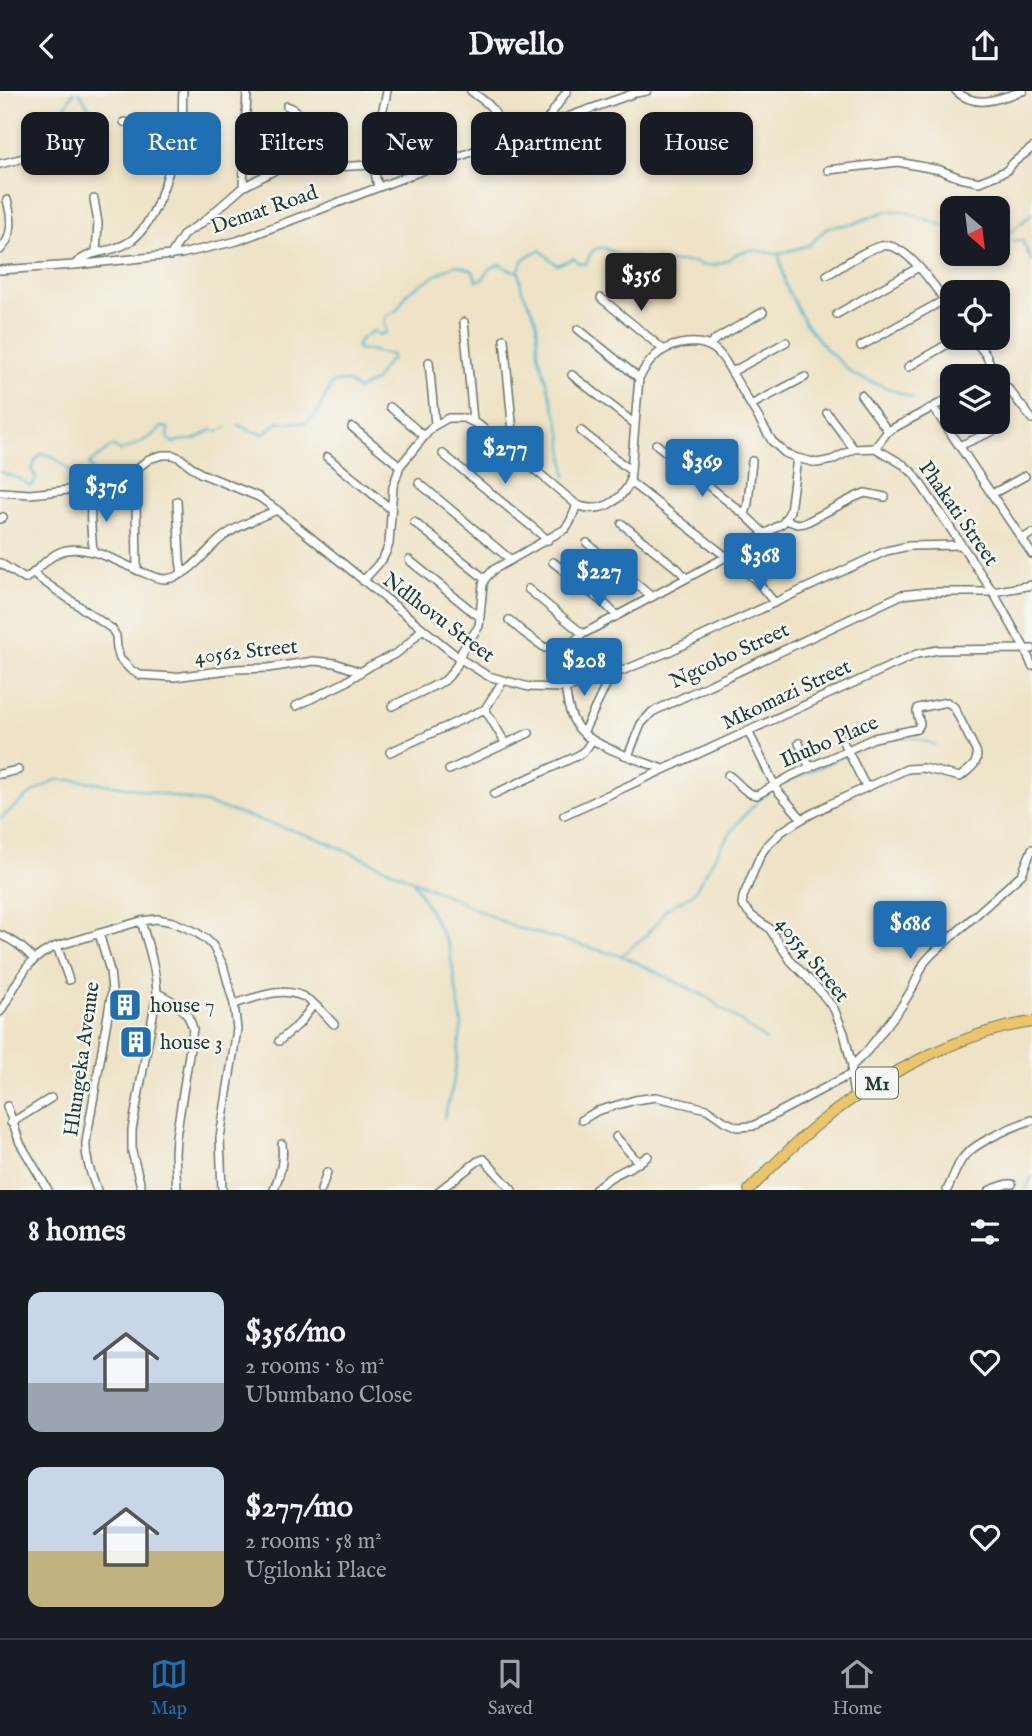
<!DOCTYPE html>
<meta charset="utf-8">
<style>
:root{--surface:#171b24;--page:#242831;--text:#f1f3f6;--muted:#9ea1a6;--line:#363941;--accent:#1f6fb2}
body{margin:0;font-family:"IM FELL English",serif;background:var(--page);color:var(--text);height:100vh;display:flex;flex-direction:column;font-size:26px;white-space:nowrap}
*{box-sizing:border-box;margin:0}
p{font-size:23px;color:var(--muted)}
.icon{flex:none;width:38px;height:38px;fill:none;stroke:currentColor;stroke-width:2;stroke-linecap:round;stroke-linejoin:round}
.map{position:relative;height:1099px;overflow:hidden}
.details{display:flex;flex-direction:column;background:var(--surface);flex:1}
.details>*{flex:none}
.hud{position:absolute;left:21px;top:21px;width:990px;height:63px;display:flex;gap:14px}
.needle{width:46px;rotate:152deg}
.buttons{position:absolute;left:940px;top:105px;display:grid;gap:14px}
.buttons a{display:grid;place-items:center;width:70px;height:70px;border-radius:14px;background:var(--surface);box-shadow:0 4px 10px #0003;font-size:35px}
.price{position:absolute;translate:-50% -60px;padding:0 16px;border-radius:7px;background:var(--accent);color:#fff;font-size:23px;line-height:46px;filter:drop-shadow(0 2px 4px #0008)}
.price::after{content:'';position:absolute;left:50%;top:42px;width:21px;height:16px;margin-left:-10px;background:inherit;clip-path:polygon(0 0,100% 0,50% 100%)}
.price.selected{background:#222;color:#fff}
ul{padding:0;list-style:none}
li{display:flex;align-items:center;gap:21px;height:175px;padding:0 28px}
li span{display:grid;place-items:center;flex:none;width:196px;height:140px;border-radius:14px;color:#555}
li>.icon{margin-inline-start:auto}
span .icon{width:84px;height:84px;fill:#fffc;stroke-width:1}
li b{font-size:30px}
h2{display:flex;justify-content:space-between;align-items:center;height:84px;padding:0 28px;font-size:30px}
.chip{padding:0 24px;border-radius:14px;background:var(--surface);box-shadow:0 4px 10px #0003;font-size:24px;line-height:63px}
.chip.selected{background:var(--accent);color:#fff}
header{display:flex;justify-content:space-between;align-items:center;height:91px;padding:0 28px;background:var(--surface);font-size:32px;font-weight:700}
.tab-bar{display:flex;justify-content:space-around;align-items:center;height:98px;border-top:2px solid var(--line);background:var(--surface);font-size:19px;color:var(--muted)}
.tab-bar a{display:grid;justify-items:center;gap:4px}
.tab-bar .selected{color:var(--accent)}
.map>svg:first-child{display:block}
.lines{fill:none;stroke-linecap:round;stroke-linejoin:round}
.stream{stroke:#4eb7cc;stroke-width:2}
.minor-casing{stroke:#677767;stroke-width:10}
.highway-casing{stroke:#677767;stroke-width:12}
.minor{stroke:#fff;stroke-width:7}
.highway{stroke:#edc569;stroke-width:10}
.labels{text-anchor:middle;stroke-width:5;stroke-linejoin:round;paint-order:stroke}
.shield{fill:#f6f6f2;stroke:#60746d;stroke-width:2}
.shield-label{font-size:19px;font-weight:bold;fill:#1f3d34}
.street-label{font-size:21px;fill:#1f3d34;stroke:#f6f6f2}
.poi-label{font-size:21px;fill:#1f3d34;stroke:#f6f6f2;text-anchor:start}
</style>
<header><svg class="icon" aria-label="back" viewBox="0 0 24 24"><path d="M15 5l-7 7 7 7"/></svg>Dwello<svg class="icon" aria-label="share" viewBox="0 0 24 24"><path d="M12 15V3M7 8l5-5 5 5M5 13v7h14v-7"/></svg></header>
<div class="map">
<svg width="1032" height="1099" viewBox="0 0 1032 1099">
<rect width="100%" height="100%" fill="#f6f6f2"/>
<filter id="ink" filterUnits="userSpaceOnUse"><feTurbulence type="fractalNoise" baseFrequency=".0143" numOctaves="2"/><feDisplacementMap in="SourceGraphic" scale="14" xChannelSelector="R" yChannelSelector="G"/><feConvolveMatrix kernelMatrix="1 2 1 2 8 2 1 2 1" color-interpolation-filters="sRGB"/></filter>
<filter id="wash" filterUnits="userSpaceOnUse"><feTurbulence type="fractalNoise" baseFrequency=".00686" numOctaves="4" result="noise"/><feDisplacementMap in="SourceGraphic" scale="28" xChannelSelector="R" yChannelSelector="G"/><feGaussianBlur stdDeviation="1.57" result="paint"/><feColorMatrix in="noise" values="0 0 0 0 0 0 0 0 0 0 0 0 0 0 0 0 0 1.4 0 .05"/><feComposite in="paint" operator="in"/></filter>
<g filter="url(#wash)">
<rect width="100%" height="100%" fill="#eee3c6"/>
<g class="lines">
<path class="stream" d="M79 0 102 39
M56 34 74 0
M1005 148 1008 143 1032 123
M998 151 1022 149 1032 171
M779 164 786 196 805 232 827 259 854 284 913 307
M519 181 522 200 532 218 537 232 538 262 562 343 566 386
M239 334 251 340 264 343 278 331 305 332 316 325 332 292C344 289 349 289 357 299L375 290 386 273 392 268V264L368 259H360L356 255C360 248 367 242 375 240L378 244 386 242 384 227 397 219 408 201 450 176 457 174 472 179 477 190 483 188 489 178 500 173 508 178 519 181C520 167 528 164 540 159L557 174 574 167 578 172 586 173 591 162 597 157H604L621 165H632L645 170 652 169 671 171H693L705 175 715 174 726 170 738 162 752 159 779 163 809 154 828 136 853 133 886 120H904L952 138
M0 381C11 385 20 387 29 394H33L36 387 32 379 35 370 41 363 49 364 53 366 83 390 92 388 95 386 89 373 111 356H114L120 360C134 356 152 346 162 336L168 337C170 344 165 347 173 352 184 346 188 351 196 348 203 345 206 341 212 339L218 341 227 336
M889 647C907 645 919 647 935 654
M853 661 883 648
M783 693 845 664
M0 728 29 704 55 689H76L127 696 205 712 317 747 431 797 514 836 625 866 705 905 766 949
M414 791 449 856 462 933 453 994 444 1027
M622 864 643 847 657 832 665 819 693 803 720 757 739 730 758 710 768 702
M1025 1099 1032 1086"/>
</g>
</g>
<g filter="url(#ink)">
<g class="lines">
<defs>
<path id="minor" d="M471 0 488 13 493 19 500 32 515 45
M956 0C977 19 999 7 1023 0
M287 15C290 16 295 18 297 21 305 30 299 62 296 74
M124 31 179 45
M543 35 567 0
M0 73 60 58 95 54
M373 75C371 50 383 25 387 0
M828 79 898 71 940 79 960 87 979 91 1006 80 1014 71 1032 57
M243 96 247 0
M94 108 98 132 96 161
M0 159C14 145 12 127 7 109
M170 165 184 143 203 131 243 96 281 76 292 73 316 77 371 74 374 77 378 96
M74 174C94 156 109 164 129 151 155 135 169 82 176 54 178 47 181 40 182 33 183 22 182 11 183 0
M0 179 74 174 181 163 237 150 503 49 635 2 647 0
M827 184C843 175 864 159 881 155 907 149 938 202 952 219
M601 207 664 259
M837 223 919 176
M464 231 473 330
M578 238 639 287
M973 247 986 264 996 285
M504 248 515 362
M709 255 716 248 763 221
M861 255 944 209
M429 271 435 333
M908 276 958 247
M732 281 786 251
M572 284 635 333
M998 287 1010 300 1032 328
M861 304 888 340
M751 314 805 286
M390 316 424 345
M933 316 1032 463
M827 322 854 358
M352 336 400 375
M581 340 631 380
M656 353 745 424 765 443
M959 355 993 340
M875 357 888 340 952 306
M443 363 548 449
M327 366 391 418
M630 391 755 488 774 511
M419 392 511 469
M0 401 30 403 98 396 124 388 149 368 162 364H173L180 367 200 382 259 406 277 419 459 567 488 585 529 596 565 597 595 591 668 561 886 460 909 455 961 454
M992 403 1025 385
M177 410 180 469 182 483
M136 412 137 479
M745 424 748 412 752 370
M0 428 3 426
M786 429 797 433 805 432 855 406 865 402 885 406
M414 431 485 488
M622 433 679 479 686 487
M1022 448 1032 442
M587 452 652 506
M93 461C92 441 86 413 98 396
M409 469 473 521 480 526
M553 471 606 514 617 525
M0 472 25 488C37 481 45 468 58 462 82 450 117 470 139 480 147 483 157 488 165 488 191 486 205 459 224 445 240 433 259 427 277 419
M33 483 112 538 116 545 117 557 120 568 131 579 140 584 174 586 236 578 268 577 314 570 335 572 360 581
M363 490 382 469 386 461 389 453 393 396 400 375 432 336 448 327H464L479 334 515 362 577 414C599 423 620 412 630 391L639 287C644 278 651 267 660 261 674 252 700 247 714 258 719 261 722 266 725 270L772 350 785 362 797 367 817 372 832 369 854 358 875 357 904 374 914 383 993 501 1025 558 1032 575
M528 498 583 543
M509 529 523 541 545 557 561 552 569 555
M296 615 344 592 370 575 397 562 408 553 422 538
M392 615 444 590 449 585 457 574 462 560 479 535 483 493 485 488 493 479 565 438 570 431 577 414
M485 618 506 653
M748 640 777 699 802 728
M583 642 610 586
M841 647 866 696
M799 652 810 677
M390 661 485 618 503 590
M628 665 641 633 652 621 901 504 928 501H993L1032 494
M663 678C642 670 599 657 583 642 574 634 569 620 567 608 564 595 565 579 564 565 567 554 575 549 583 543L726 466 783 432 790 420 797 367
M449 679 529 642
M0 683 18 679
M728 684C738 690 744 703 757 704L791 685 874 647 917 638 920 633 917 621 918 617 947 611 954 616 976 660C980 673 969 678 960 686L923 677 907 678 830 713 802 728 781 741 765 757 760 765 743 806 742 814 752 825 769 837 791 870 820 900 834 918 844 942 852 975
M494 703 579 664 586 658 592 649
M564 724 917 563 938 559 1032 558
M141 830C148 854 156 877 157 902L132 1039V1061L142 1099
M0 844C14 849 23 857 33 867
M57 855 69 889
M157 902C174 910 188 918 193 938L176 1046 175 1063 177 1099
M234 913C258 906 286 893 309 909 318 915 326 925 334 933
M0 921C19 892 22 869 57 855L141 830 157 828 173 831 194 840 206 848 213 855 223 874 234 913 237 938 220 1047 222 1099
M279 950 299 933 314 913
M854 1007 851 983 852 975 867 960 901 916 912 898 924 872 932 863 1022 783 1032 758
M7 1015 20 1052 48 1099
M582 1029 597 1020 635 1009 656 1006 707 1018 724 1030 737 1036 753 1035 851 983
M11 1032 51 1007
M616 1046 639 1072
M97 1099C91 1083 85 1068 86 1051L112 900 110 880 99 842
M274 1099C280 1082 284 1072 282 1053
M321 1099 327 1081
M440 1099 478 1070 484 1068 512 1099
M595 1099C609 1083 632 1078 648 1065
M947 1099C952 1089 956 1077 962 1068 973 1052 1014 1035 1032 1029
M990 1099 1007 1093H1012"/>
<path id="highway" d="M749 1099C773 1075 797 1049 823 1029 880 985 961 941 1032 931"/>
</defs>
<use href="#minor" class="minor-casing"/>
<use href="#highway" class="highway-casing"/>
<use href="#minor" class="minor"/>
<use href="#highway" class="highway"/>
</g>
</g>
<defs>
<symbol id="building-square" viewBox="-11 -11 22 22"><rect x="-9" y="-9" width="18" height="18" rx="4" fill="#1f6fb2" stroke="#f6f6f2"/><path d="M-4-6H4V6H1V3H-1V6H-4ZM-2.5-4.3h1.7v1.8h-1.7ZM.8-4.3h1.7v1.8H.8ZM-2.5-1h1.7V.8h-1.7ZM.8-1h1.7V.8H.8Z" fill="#fff"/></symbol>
</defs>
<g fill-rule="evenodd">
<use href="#building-square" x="106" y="895" width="38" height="38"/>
<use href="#building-square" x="117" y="932" width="38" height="38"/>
</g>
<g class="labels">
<rect class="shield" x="856" y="976.5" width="42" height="31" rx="5"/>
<g class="shield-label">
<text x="877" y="999">M1</text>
</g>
<g class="street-label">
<text transform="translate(264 118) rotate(-19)" y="7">Demat Road</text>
<text transform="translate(959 422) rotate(55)" y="7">Phakati Street</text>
<text transform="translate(439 526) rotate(37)" y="7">Ndlhovu Street</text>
<text transform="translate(246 560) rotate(-6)" y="7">40562 Street</text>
<text transform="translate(729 564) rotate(-25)" y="7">Ngcobo Street</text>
<text transform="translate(786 603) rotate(-25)" y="7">Mkomazi Street</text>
<text transform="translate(829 650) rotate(-23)" y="7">Ihubo Place</text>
<text transform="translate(813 868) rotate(51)" y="7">40554 Street</text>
<text transform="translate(81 968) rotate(-82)" y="7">Hlungeka Avenue</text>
</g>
<g class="poi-label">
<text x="150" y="921">house 7</text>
<text x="160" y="958">house 3</text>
</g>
</g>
</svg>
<div class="buttons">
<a><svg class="needle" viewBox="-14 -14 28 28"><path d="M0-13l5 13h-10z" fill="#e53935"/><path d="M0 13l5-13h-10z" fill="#9ea1a6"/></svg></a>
<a><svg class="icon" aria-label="locate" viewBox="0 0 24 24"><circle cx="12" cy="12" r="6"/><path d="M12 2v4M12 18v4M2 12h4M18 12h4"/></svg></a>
<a><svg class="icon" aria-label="layers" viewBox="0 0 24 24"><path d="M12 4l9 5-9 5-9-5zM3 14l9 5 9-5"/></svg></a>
</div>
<b class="price selected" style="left:641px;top:222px">$356</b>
<b class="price" style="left:505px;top:395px">$277</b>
<b class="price" style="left:702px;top:408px">$369</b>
<b class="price" style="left:106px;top:433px">$376</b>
<b class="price" style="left:760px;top:502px">$368</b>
<b class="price" style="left:599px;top:518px">$227</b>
<b class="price" style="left:584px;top:607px">$208</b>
<b class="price" style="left:910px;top:870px">$686</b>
<div class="hud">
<a class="chip">Buy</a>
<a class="chip selected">Rent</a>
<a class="chip">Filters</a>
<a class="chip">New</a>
<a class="chip">Apartment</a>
<a class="chip">House</a>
</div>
</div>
<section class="details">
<h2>8 homes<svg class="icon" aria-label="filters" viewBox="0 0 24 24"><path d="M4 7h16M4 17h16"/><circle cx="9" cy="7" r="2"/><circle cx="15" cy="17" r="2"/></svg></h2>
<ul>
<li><span style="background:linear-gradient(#c9d6e8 65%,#9aa5b1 0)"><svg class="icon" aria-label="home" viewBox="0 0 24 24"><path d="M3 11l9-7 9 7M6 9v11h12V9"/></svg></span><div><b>$356/mo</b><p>2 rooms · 80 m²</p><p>Ubumbano Close</p></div><svg class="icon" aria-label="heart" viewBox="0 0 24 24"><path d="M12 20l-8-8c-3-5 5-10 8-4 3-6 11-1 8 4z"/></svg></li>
<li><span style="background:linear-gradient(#c9d6e8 60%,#c2b280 0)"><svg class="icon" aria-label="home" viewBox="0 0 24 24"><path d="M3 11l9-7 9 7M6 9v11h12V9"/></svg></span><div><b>$277/mo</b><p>2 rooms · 58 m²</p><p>Ugilonki Place</p></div><svg class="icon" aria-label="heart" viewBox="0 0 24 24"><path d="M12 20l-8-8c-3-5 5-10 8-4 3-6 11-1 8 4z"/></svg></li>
</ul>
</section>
<nav class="tab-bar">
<a class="selected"><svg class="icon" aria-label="map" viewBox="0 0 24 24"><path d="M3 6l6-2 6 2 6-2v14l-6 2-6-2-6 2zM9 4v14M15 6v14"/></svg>Map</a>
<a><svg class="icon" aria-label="saved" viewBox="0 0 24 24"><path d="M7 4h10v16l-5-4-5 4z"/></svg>Saved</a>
<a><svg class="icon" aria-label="home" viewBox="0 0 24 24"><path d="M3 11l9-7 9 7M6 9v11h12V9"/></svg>Home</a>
</nav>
